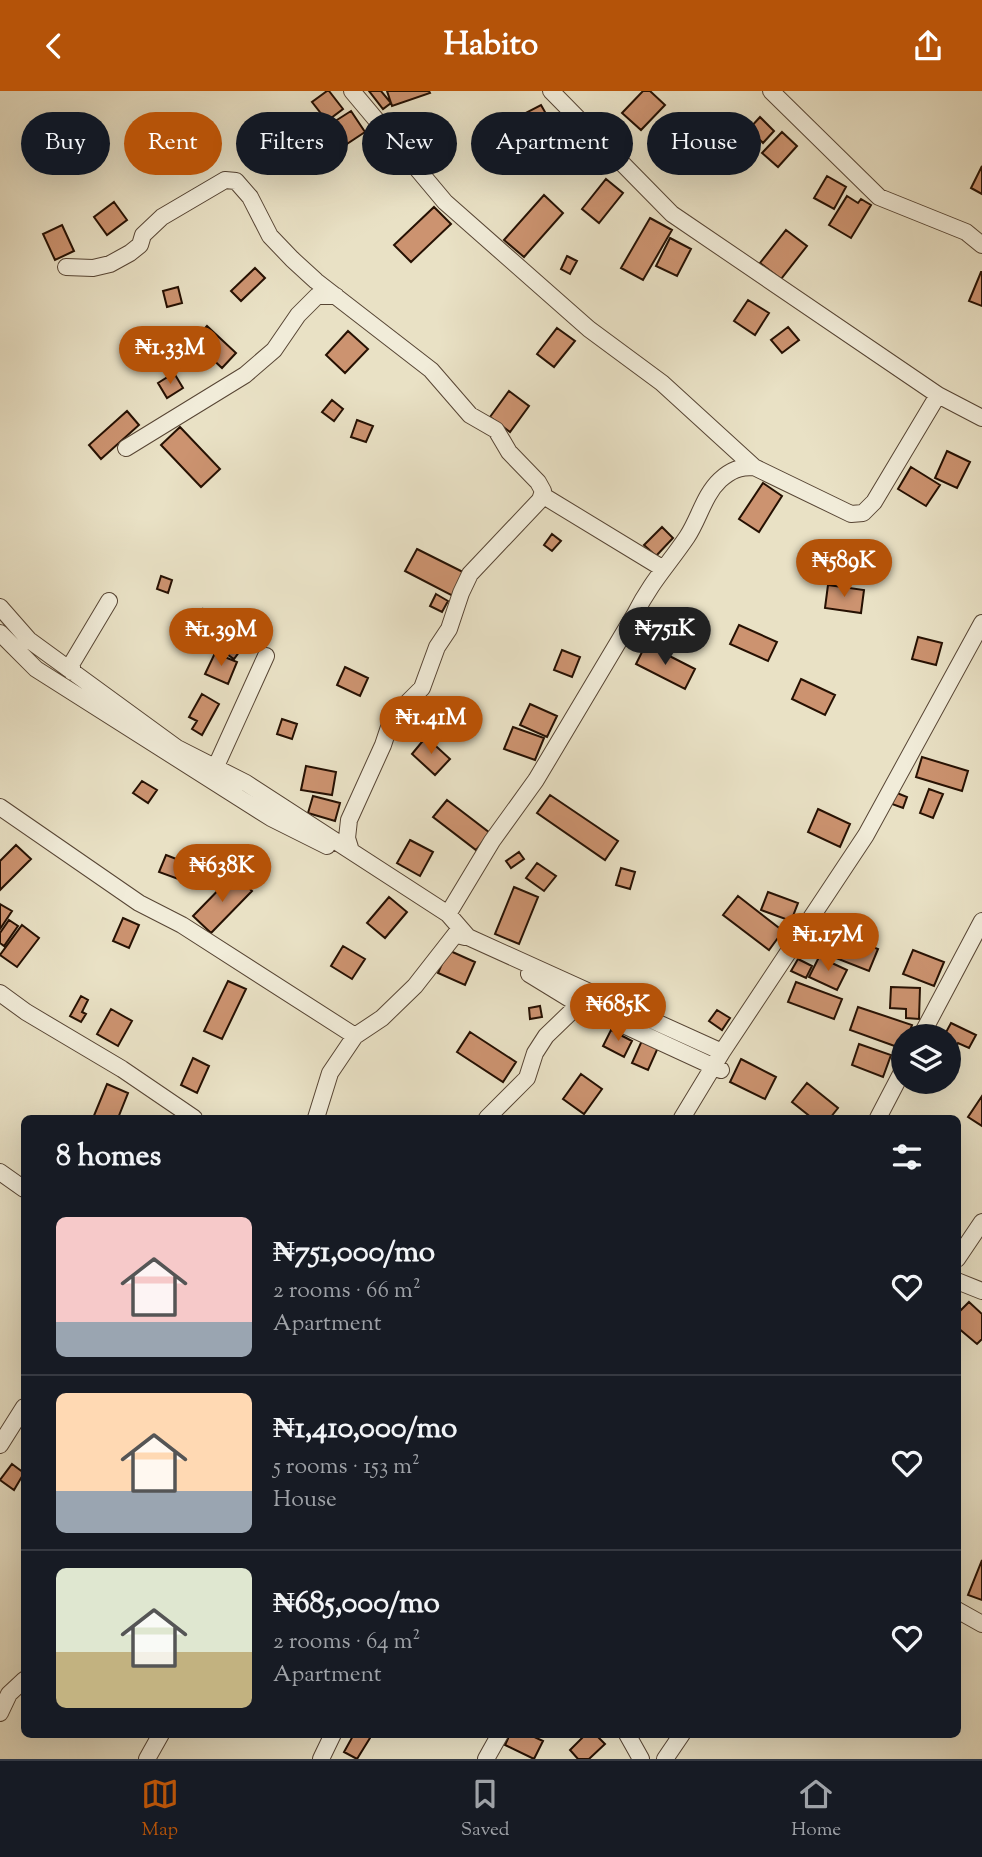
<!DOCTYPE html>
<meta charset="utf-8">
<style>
:root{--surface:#171b24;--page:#20242c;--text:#f1f3f6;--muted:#9ea1a6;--line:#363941;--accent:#b45309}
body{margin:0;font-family:"Sorts Mill Goudy",serif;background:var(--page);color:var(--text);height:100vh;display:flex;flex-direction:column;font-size:26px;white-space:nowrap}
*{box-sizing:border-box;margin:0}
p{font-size:23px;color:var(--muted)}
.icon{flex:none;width:38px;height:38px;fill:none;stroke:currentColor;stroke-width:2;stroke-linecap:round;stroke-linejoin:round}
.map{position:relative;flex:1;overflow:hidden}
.side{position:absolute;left:21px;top:1024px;width:940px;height:623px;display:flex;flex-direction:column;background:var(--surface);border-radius:10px;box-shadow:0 7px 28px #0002}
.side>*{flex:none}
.top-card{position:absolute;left:21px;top:21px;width:942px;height:63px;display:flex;gap:14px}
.buttons{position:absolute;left:891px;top:933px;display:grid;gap:14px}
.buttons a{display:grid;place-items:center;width:70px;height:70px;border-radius:50%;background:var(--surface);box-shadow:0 7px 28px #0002;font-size:35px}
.price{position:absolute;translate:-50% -60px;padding:0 16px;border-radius:24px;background:var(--accent);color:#fff;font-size:23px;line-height:46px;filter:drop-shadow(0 2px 4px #0008)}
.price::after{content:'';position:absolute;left:50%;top:42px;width:21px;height:16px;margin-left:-10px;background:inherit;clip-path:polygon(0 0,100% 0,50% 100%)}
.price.current{background:#222;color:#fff}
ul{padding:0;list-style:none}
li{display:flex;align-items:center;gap:21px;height:175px;padding:0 35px}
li+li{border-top:2px solid var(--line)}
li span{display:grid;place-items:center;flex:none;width:196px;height:140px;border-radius:10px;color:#555}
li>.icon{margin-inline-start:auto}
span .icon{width:84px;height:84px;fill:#fffc;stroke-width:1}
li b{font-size:30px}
h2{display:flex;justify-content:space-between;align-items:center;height:84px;padding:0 35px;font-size:30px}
.chip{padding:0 24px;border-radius:32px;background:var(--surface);box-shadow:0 7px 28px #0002;font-size:24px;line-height:63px}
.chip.current{background:var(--accent);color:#fff}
header{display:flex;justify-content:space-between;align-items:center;height:91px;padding:0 35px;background:var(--accent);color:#fff;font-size:32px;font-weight:700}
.tabs{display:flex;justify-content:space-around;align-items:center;height:98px;border-top:2px solid var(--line);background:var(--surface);font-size:19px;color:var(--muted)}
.tabs a{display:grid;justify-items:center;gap:4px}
.tabs .current{color:var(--accent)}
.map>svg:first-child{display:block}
.building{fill:#cc9370;stroke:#261103;stroke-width:2}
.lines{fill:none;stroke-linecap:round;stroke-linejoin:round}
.minor-casing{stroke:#574534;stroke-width:18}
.minor{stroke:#f1ecd9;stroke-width:16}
</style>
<header><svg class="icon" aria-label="back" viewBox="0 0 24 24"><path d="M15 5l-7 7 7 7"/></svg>Habito<svg class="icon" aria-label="share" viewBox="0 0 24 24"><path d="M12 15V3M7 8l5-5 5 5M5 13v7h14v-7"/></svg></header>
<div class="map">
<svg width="982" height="1668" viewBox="0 0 982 1668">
<rect width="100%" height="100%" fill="#e9e1c5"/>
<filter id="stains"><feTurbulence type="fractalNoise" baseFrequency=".00286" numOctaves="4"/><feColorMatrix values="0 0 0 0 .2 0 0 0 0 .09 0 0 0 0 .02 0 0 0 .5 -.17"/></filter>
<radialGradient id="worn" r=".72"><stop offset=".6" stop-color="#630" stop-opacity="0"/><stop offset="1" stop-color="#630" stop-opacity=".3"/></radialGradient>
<path class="building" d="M327 0H329L343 18 327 30 312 11Z
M369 0H381L391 12 383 18Z
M387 0H429L430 2 392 15Z
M643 0H650L665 14 641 39 622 22Z
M541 14 553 35 520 53 508 31Z
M351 20 365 41 321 70 307 48Z
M760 26 774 40 763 52 749 38Z
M782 41 797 55 778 76 762 62Z
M982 75V103L971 97Z
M827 85 846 96 834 118 814 107Z
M606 88 623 102 599 132 582 118Z
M544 104 563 122 524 166 504 149Z
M847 105 858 112 861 108 871 114 851 147 829 134Z
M114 111 127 129 107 144 94 126Z
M434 116 451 133 411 171 394 154Z
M650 127 672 139 643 189 621 177Z
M62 134 74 160 55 169 43 143Z
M786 139 807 155 781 188 760 172Z
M670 147 691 158 677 185 656 175Z
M567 165 577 170 570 183 561 178Z
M255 177 265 187 241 210 231 200Z
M981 181H982V215L969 210Z
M178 196 182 212 167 216 163 200Z
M748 209 769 222 755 244 734 230Z
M207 235 236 262 222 277 193 250Z
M788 236 799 249 782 262 771 249Z
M557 237 575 250 554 276 537 263Z
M348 240 368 258 345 282 326 264Z
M174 282 183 297 167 307 158 292Z
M509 300 529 315 510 341 490 326Z
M332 309 343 318 334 330 322 321Z
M127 320 139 334 101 368 89 354Z
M357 329 373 335 366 351 351 346Z
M180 336 220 378 201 396 161 354Z
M947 360 970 371 957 397 935 387Z
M911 376 940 394 926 415 898 398Z
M763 392 782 405 759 441 739 428Z
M662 436 673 447 656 465 644 454Z
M552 443 561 450 552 460 544 454Z
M417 458 465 482 453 505 405 480Z
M161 485 172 489 168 502 157 498Z
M828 494 864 499 861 522 825 517Z
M436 503 448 510 442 521 430 515Z
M203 518 247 550 234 568 190 537Z
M739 534 777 551 768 570 730 553Z
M918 546 942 552 936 574 912 568Z
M646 553 695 578 685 598 636 573Z
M562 559 580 566 572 586 554 579Z
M215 562 237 571 228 593 205 583Z
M345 576 368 587 360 605 337 594Z
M801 588 835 604 825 624 792 608Z
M202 603 219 613 202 644 192 638 197 630 189 626Z
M530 613 557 625 547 646 520 634Z
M282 628 297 633 292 648 277 643Z
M513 636 544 647 535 669 504 658Z
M426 646 450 668 435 684 412 663Z
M922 666 968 680 962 700 916 686Z
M306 675 336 681 332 704 301 699Z
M142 690 157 699 148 712 133 702Z
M929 698 943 703 933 727 920 722Z
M897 702 907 706 903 717 892 713Z
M550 704 618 750 605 769 537 722Z
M313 705 340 712 335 730 308 722Z
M447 709 490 742 476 759 433 726Z
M818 718 850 733 840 756 808 741Z
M410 749 433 761 420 785 397 772Z
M16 754 31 768 0 799V770Z
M519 761 524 768 511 777 506 770Z
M166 764 187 772 181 789 159 781Z
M537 772 556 785 544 800 526 787Z
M621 777 635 781 630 798 616 794Z
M234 783 252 800 211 842 193 825Z
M514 796 538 806 519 853 495 843Z
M768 801 798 812 791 830 761 819Z
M738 805 783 840 769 859 723 824Z
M389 806 407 821 385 847 367 832Z
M0 813 12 820 0 838Z
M123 827 139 834 129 857 113 850Z
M9 829 18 835 4 855 0 852V842Z
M22 834 39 847 17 876 0 864Z
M827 838 878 858 869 880 818 860Z
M343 855 365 868 352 888 331 875Z
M448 859 475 871 465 894 438 882Z
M913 859 944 871 934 895 903 883Z
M819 866 847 879 837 899 809 886Z
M798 868 812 875 806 887 791 880Z
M228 890 246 898 222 948 204 940Z
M796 891 842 908 834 928 788 911Z
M891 896 920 897 919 928 906 927V918L890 917Z
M81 905 88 909 82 921 86 923 81 931 70 925Z
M540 915 542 926 530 928 529 917Z
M858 916 912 934 908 945H903V958L850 939Z
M111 918 132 930 118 955 97 943Z
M717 919 730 927 722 939 709 930Z
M951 932 976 944 969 957 958 952 954 960 948 958V945H944Z
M611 939 632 950 624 966 603 955Z
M470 941 516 971 503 991 457 961Z
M644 945 660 952 648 979 632 972Z
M859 953 891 964 883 986 852 974Z
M193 967 209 975 197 1002 181 994Z
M741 968 776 986 765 1008 730 991Z
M581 983 602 998 584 1023 563 1008Z
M807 992 838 1017 830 1027H812L792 1011Z
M107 993 128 1002 118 1027H93Z
M982 1005V1035L968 1026Z
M969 1211 982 1223V1248L977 1253 957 1236V1223Z
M12 1373 24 1382 14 1399 0 1389Z
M982 1469V1509L968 1504Z
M354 1643H365L370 1647 357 1668 344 1661Z
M510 1643H528L543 1650 534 1668 505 1654Z
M586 1643H595L605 1653 589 1668H578L570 1659Z"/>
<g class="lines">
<defs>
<path id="minor" d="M352 0 445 111 589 238 662 292 754 376 851 423 863 422 874 411 938 304
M551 0 672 123 938 304 982 327
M771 0 879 106 966 141 982 154
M66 176 93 177 110 173 130 162 140 154 143 144 162 126 225 89 236 90 250 106 270 145 292 168 316 190 431 279 470 324 496 339 509 361 538 391 543 400 540 409 470 483 461 502 449 538 437 556 422 597 392 627 383 654 349 729 347 747 351 760
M126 357 245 284 274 259 298 224 317 205H336
M542 404 662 477
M0 516 29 549 177 657 246 692 448 823 468 846 722 961
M0 542 36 578 271 727 327 755
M72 581V572L109 510
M212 684 266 565
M0 716 139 812 182 834 355 945
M448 823 492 750 536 689 635 523C651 491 668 474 687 446 699 428 704 404 720 389 731 379 739 376 754 376
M529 883 578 913 721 979
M0 902 26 921 122 978 194 1027
M921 945 982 830
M316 1027 330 982 355 945 382 927 415 895 458 840 457 844 465 846
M487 1027 527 987 535 962 546 945 574 918 580 904
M682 1027 722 961 866 744 982 532
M878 1027 903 979
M0 1081 24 1098
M957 1168 982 1131
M957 1190 982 1200
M0 1354 24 1316
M957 1519 982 1533
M0 1622 9 1603 24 1589
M627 1643 641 1668
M147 1668 161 1643
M321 1668 333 1643
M486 1668 500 1643
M665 1668 682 1643"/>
</defs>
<use href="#minor" class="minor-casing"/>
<use href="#minor" class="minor"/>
</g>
<rect width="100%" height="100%" filter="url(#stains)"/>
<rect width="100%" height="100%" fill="url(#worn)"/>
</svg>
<div class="buttons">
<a><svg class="icon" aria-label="layers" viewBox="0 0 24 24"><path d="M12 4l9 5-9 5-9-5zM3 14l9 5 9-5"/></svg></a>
</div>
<b class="price" style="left:170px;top:295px">₦1.33M</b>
<b class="price" style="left:844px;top:508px">₦589K</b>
<b class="price current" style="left:665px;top:576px">₦751K</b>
<b class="price" style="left:221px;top:577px">₦1.39M</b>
<b class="price" style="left:431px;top:665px">₦1.41M</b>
<b class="price" style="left:222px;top:813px">₦638K</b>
<b class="price" style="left:828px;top:882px">₦1.17M</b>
<b class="price" style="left:618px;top:952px">₦685K</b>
<div class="top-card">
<a class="chip">Buy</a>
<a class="chip current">Rent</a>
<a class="chip">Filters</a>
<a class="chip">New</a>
<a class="chip">Apartment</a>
<a class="chip">House</a>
</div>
<section class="side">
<h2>8 homes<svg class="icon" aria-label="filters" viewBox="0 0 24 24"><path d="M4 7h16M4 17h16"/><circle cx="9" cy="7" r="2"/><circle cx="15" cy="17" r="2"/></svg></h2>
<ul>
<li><span style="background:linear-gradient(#f6c9c9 75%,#9aa5b1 0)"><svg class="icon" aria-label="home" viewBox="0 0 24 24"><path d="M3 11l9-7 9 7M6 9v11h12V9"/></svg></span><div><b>₦751,000/mo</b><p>2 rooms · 66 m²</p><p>Apartment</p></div><svg class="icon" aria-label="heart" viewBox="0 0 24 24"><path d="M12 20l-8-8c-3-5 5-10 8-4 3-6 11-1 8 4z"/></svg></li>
<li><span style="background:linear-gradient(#ffd9b3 70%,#9aa5b1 0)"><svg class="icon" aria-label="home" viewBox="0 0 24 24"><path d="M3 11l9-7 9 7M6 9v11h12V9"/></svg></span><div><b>₦1,410,000/mo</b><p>5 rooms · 153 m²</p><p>House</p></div><svg class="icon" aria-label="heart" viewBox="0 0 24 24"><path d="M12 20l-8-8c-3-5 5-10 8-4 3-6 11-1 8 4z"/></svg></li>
<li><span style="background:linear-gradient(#dfe7d0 60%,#c2b280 0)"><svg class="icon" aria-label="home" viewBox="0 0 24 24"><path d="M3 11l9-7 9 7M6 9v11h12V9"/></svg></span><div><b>₦685,000/mo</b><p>2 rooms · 64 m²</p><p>Apartment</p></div><svg class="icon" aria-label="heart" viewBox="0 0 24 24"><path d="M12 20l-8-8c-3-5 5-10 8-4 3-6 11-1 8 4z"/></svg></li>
</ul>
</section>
</div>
<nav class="tabs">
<a class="current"><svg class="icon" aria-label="map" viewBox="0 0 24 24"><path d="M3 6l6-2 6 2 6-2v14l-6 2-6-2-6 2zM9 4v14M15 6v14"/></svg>Map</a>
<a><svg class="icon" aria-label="saved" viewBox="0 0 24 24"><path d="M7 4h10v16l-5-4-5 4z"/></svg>Saved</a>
<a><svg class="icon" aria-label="home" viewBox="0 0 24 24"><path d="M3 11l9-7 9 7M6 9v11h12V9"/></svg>Home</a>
</nav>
